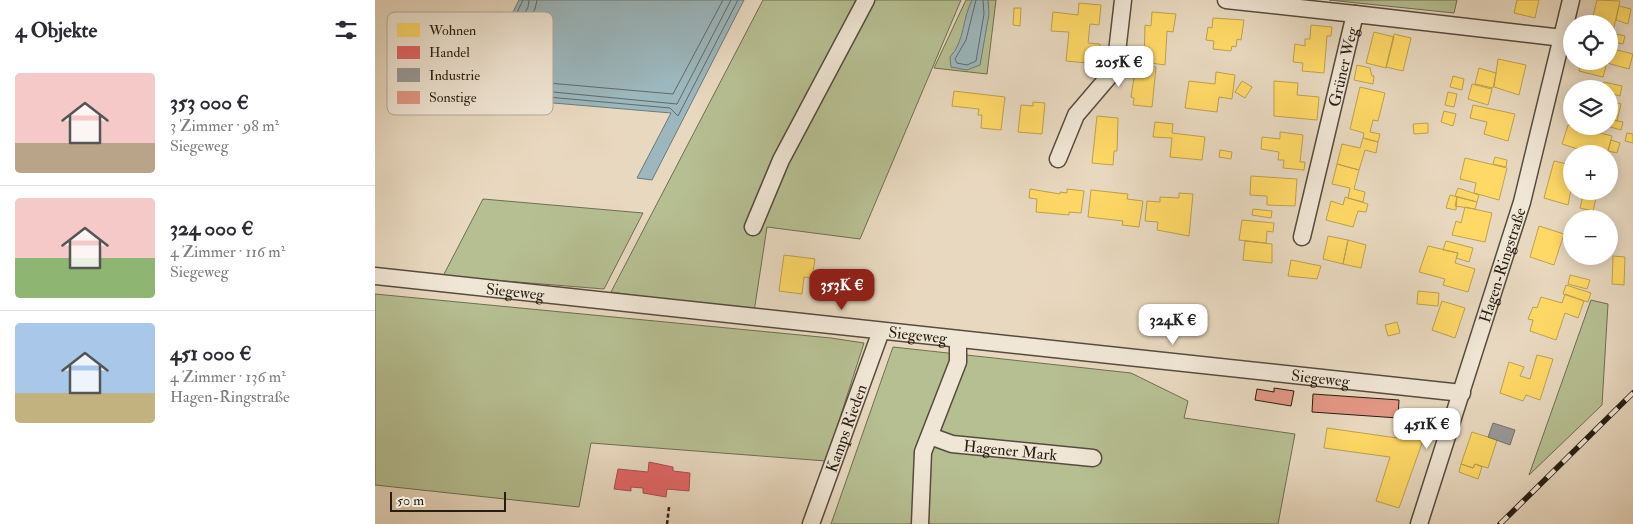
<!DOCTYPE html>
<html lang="de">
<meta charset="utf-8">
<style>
:root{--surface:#fff;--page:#f7f7f7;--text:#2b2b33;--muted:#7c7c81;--line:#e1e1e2;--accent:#8f2418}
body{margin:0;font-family:"IM FELL Double Pica",serif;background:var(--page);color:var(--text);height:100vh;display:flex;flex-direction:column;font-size:19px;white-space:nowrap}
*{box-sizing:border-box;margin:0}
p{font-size:16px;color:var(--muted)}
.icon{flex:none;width:28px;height:28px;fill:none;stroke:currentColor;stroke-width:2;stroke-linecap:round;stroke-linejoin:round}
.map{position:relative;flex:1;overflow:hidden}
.drawer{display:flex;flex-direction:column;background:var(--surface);width:375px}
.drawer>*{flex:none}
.tools{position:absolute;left:1188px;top:15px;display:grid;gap:10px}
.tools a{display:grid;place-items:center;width:55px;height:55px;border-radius:50%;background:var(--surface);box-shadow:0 2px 12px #0003;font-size:25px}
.scale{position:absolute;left:15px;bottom:12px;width:116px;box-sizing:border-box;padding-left:5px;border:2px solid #261e13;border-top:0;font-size:14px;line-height:18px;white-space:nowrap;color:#261e13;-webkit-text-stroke:4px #f0e6d5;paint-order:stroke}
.price{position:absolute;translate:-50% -42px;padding:0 11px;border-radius:10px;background:#fff;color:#222;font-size:16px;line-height:32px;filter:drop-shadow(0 1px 2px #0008)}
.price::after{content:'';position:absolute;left:50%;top:30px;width:15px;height:11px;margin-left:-8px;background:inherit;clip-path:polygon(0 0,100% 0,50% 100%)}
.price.on{background:var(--accent);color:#fff}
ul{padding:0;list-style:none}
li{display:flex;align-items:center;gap:15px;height:125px;padding:0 15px}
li+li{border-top:1px solid var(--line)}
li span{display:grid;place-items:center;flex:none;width:140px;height:100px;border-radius:5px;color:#555}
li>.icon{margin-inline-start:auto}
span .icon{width:60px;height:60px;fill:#fffc;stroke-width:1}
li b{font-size:21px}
h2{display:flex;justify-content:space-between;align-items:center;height:60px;padding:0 15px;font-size:21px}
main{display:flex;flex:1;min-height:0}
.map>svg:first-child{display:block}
.green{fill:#b6bf92;stroke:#6e6e52}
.water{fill:#9cb7bd;stroke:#6d7a79}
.homes{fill:#ffd966;stroke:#bea14d}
.shops{fill:#e06666;stroke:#a8504d}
.industry{fill:#999;stroke:#767471}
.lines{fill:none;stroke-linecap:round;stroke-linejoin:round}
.shore{stroke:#616a68;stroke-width:1}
.building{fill:#e39785;stroke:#261e13}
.minor-casing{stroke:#564c3e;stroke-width:19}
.path{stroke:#261e13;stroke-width:2.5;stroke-dasharray:4 2.5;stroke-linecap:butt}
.minor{stroke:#f0e6d5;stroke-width:16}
.rail-casing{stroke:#261e13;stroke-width:5.5}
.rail{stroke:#f0e6d5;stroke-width:4;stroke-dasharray:11;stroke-linecap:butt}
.labels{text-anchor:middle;stroke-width:5;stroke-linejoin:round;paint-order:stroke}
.street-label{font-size:16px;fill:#261e13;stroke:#f0e6d5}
.key{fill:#f0e6d5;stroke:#b3aa9b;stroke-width:1}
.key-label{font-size:14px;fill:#261e13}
</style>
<main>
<section class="drawer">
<h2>4 Objekte<svg class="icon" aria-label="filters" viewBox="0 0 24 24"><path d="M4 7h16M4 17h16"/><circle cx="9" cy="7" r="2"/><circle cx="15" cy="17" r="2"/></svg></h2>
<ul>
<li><span style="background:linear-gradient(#f6c9c9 70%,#b9a48a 0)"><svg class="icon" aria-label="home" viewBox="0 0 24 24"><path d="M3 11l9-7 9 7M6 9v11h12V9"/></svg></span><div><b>353 000 €</b><p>3 Zimmer · 98 m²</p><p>Siegeweg</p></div></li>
<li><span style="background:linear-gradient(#f6c9c9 60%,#8fb573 0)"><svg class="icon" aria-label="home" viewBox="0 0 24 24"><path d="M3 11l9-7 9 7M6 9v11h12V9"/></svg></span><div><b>324 000 €</b><p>4 Zimmer · 116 m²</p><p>Siegeweg</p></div></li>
<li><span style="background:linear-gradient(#a9c7e8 70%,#c2b280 0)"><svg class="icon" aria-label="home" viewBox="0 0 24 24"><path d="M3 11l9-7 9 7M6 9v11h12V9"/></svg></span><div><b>451 000 €</b><p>4 Zimmer · 136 m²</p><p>Hagen-Ringstraße</p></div></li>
</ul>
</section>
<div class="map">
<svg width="1258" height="524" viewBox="0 0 1258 524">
<rect width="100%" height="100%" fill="#e8d8bf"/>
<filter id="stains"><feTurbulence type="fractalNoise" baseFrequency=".004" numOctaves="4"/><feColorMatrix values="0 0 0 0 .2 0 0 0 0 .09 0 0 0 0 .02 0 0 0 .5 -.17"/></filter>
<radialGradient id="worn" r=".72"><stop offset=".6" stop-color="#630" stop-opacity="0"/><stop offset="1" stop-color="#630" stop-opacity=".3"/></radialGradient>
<path class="green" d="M388 0H586L485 239 392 227 379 312 236 292Z
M591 0H621L612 74 559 68Z
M954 0H1082L1079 13Z
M108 199 268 213 229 289 68 276Z
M0 294 456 338 489 343 451 461 216 443 204 507 0 485Z
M1216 300 1233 304 1227 405 1154 475Z
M518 347 756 373 813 401 809 418 920 434 903 524H456Z"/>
<path class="water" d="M144 0H369L277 180 262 178 296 113 96 96Z
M597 0H613L614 14 605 65 592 70 576 67 575 57C590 41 587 19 597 0Z"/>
<path class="homes" d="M1142 0H1164L1160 18 1139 13Z
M1222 0 1245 1 1238 31 1234 30V24H1216Z
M704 3 726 5 724 25 715 24 713 43 725 44 723 64 691 61 694 32 676 31 678 12 703 15Z
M1244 6 1256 9 1253 24 1241 20Z
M639 8H646L645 26 638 25Z
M777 12 801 14 798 32 792 31 790 65 769 62 770 25 776 26Z
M838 18 869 20 866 40 862 39 861 47 857 46 856 51 838 49 839 41 831 40 833 27 837 28Z
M936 25 957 27 956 36H952L949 73 927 71 928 63 918 62 920 44 930 46V39H935Z
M999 32 1019 37 1011 68 991 63Z
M1237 33 1250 36 1248 44 1234 41Z
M1019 34 1036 38 1028 71 1011 67Z
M1234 48 1258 54 1254 69 1232 63 1228 77 1204 71 1206 61H1234Z
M1123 59 1151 65 1144 95 1119 87Z
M761 65 781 67 777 107 758 105 759 98 756 97Z
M982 65 995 68 997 76H999L998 84 979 80Z
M1104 68 1121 73 1118 88 1100 84Z
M841 72 860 75 857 99 844 97 842 112 810 108 814 81 840 84Z
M1078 76 1089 79 1087 90 1075 87Z
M867 81 877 87 870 98 860 92Z
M899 81 923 83 922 95 944 97 942 120 899 116Z
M1229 82 1247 86 1245 96 1234 93V89H1227Z
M1097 84 1117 89 1113 105 1093 99Z
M985 87 1010 93 1003 121 998 120 995 132 1005 134 1003 142 988 138 989 133 975 129Z
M579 91 630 97 626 130 606 128 607 115H603L604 109 577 106Z
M1073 92 1082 94 1079 107 1070 105Z
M1234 100 1246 104 1242 121 1234 119Z
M658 102 670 103 667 134 643 132 646 105 658 106Z
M1098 105 1140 114 1133 141 1109 134 1112 122 1095 118Z
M1069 111 1081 114 1078 126 1066 122Z
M722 116 743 118 742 151H739L738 165 717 163Z
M1234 119 1248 122 1246 130 1232 126H1234Z
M780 122 798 124 797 133 830 137 827 160 795 157 797 138 778 137Z
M1053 123V133L1039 134 1038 124Z
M1193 125 1237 136 1233 151 1214 147 1212 152 1187 144Z
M905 132 928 135 925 162H930L929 170 908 168 909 160H903L904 152 886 149 887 137 905 139Z
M1252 133 1258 134V143L1250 141Z
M988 138 1003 142 1001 153 990 150 984 170 962 164 967 144 985 148Z
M1236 140 1245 143 1242 153 1233 151Z
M845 150 857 152 856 159 844 157Z
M1120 157 1132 160 1131 167 1118 164Z
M1090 158 1132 168 1124 200 1099 193 1101 183 1085 179Z
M1179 161 1196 165V190L1193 205 1169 198Z
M962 164 984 170 979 189 990 192 988 202 973 198 975 188 957 184Z
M876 176 922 179 920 206 892 205V196L875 195Z
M1083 188 1104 195 1102 202 1080 196Z
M655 189 685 194V192L692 193V189L709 191 706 213 694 212V215L661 212 662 199 654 198Z
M716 190 753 194 752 199 768 201 764 227 747 225 748 221 713 217Z
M804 193 818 194 814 236 782 230 783 222 770 221 772 201 785 202V197L804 198Z
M1075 195 1082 197 1081 210 1071 208Z
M1208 196 1221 198 1218 211 1205 208Z
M970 197 993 204 991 212 983 211 978 227 951 220 956 201 968 205Z
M1082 197 1102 202 1100 209 1080 206Z
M1090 207 1117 213 1110 242 1077 235 1081 221 1086 223Z
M878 209 897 211 896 218 877 215Z
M867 220 899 223 898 232 892 231 891 243 864 240Z
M1164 226 1189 234 1179 265 1155 257Z
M953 236 973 240 968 264 948 259Z
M973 240 991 245 986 268 968 264Z
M870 241 897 244V263L868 260Z
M1071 241 1098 248 1094 262 1081 258 1083 253 1068 250Z
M1053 246 1083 253 1080 263 1100 269 1093 292 1068 285 1070 279 1044 272Z
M409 255 440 259 437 278 429 277 427 294 404 291Z
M1238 256 1250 257 1249 285 1237 284Z
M916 260 946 266 942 279 913 276Z
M1195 275 1215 280 1212 289 1193 284Z
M1191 285 1216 293 1213 302 1188 294Z
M1043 291 1064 293 1063 306 1042 304Z
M1190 294 1209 301 1203 318 1190 313 1181 340 1155 331 1158 320 1153 319 1158 307 1162 308 1166 297 1187 303Z
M1067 301 1090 308 1080 338 1057 330Z
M1022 322 1025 333 1013 336 1010 325Z
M1162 355 1178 359 1165 400 1151 395 1148 401 1125 393 1134 362 1149 367 1145 376 1155 379Z
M1026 424 1051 432 1024 508 1001 501 1015 457 949 448 952 428 1022 438Z
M1097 432 1122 440 1113 468 1100 464 1098 468 1086 464Z
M1086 464 1098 468 1100 464 1107 467 1103 479 1084 472Z"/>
<path class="shops" d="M274 462 298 467V471L315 473 314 491 292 489 291 497 268 493V488L256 487V491L239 489 243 469 273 472Z"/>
<path class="industry" d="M1118 423 1140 430 1135 445 1113 437Z"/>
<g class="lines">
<path class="shore" d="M148 0 106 88V91L295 108 303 116 363 0
M154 0 153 7 115 82 116 86 302 104 356 0
M162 0 160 9 127 76 128 79 298 94 348 0
M601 0 591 40 580 59 582 63 592 65 601 61 609 14 608 0"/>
</g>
<path class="building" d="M899 388 919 391 916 406 880 400 882 389 899 392Z
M938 394 1024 400 1023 418 937 412Z"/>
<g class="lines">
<defs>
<g id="minor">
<path d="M851 0 980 14"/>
<path d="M683 159 701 115 736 74 741 61 748 0"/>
<path d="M378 227 406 160 491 0"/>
<path id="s1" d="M927 237 980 14 1188 38"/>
<path id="s2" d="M0 276 1087 393"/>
<path id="s3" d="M555 436 577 444 718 458"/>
<path id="s4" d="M436 524 506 331"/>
<path d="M545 524 548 452 583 362V339"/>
<path id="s5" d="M1044 524 1147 202 1196 0"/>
</g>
</defs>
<use href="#minor" class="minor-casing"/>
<path class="path" d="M292 524 294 507"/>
<use href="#minor" class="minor"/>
<defs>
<path id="rail" d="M1125 524 1258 393"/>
</defs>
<use href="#rail" class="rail-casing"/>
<use href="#rail" class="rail"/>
</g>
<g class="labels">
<g class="street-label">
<text dy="6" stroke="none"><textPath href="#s1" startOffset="175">Grüner Weg</textPath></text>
<text dy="6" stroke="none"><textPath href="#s5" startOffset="272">Hagen-Ringstraße</textPath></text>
<text dy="6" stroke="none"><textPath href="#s2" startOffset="141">Siegeweg</textPath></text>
<text dy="6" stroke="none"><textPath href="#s2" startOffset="546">Siegeweg</textPath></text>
<text dy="6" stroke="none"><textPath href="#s2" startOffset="951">Siegeweg</textPath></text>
<text dy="6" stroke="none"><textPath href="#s4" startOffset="102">Kamps Rieden</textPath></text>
<text dy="6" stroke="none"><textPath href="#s3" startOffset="82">Hagener Mark</textPath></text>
</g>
</g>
<rect x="12" y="12" width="166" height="103" rx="8" class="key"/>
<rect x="22" y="23" width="23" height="14" fill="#ffd966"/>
<rect x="22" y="46" width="23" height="13" fill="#e06666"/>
<rect x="22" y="68" width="23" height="14" fill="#999"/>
<rect x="22" y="91" width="23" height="13" fill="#e39785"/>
<g class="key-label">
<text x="54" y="35">Wohnen</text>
<text x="54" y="57">Handel</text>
<text x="54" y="80">Industrie</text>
<text x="54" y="102">Sonstige</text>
</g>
<rect width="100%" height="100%" filter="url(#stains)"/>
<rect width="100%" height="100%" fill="url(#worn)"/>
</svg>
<div class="tools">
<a><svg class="icon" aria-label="locate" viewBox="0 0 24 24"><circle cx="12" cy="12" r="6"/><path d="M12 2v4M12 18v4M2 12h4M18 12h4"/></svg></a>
<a><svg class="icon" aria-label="layers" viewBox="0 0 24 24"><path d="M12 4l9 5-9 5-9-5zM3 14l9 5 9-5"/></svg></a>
<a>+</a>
<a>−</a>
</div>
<div class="scale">50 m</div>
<b class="price" style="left:744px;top:88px">205K €</b>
<b class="price on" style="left:467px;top:311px">353K €</b>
<b class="price" style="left:798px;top:346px">324K €</b>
<b class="price" style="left:1052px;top:450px">451K €</b>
</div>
</main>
